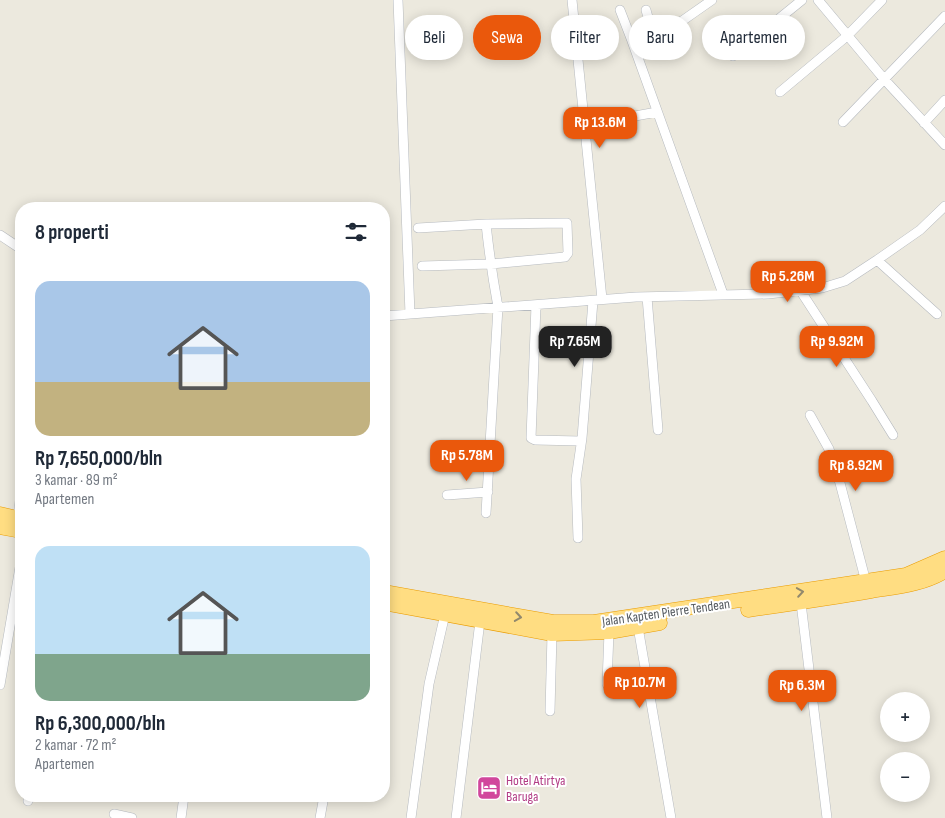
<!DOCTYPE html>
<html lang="id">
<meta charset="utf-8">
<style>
:root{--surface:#fff;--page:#f6f6f7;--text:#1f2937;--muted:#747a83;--accent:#ea580c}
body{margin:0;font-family:"Sofia Sans Condensed",sans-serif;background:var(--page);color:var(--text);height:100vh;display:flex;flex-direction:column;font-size:19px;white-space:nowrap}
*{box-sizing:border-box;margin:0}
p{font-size:16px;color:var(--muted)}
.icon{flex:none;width:28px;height:28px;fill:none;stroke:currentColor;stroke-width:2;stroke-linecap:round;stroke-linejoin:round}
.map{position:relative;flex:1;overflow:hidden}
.side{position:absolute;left:15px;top:202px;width:375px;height:600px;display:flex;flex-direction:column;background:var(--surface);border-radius:20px;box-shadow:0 2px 12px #0003}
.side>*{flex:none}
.top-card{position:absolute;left:405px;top:15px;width:465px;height:45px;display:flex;gap:10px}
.buttons{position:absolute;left:880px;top:692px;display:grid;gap:10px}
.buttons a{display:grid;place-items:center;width:50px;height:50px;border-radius:50%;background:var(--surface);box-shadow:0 2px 12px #0003;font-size:25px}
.price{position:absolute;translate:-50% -42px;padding:0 11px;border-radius:10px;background:var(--accent);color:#fff;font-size:16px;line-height:32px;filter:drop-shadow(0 1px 2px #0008)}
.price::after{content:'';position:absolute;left:50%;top:30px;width:15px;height:11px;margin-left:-8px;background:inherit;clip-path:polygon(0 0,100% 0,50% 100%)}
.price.selected{background:#222;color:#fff}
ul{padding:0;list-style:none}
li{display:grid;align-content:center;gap:10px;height:265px;padding:0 20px}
li span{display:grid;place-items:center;height:155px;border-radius:15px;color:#555}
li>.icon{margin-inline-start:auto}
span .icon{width:90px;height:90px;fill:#fffc;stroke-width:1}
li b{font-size:21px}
h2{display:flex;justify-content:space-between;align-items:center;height:60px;padding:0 20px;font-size:21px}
.pill{padding:0 18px;border-radius:22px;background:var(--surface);box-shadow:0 2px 12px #0003;font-size:18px;line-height:45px}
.pill.selected{background:var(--accent);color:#fff}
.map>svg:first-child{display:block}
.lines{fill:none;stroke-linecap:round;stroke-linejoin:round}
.minor-casing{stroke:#b6babf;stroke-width:10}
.highway-casing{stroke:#ea9c00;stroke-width:15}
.minor{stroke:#fff;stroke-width:9}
.highway{stroke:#ffdd82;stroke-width:14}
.oneway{stroke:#92896d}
.labels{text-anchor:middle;stroke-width:4;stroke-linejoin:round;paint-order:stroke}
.street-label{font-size:14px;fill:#575c61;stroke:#fff}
.hotel-label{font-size:14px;fill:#b23c85;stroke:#fff;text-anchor:start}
</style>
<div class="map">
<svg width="945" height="818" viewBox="0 0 945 818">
<rect width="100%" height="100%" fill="#ece9de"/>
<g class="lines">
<defs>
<path id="minor" d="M398 0 410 314
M572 0 602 299
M818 0 884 79 945 145
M620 10 632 41
M646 10 652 32 682 21 712 0
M652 32 632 41 723 294
M733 56 802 0
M780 92 847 36 882 0
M843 122 945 16
M924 123 945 100
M586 125 657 112
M418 228 486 224
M0 235 21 249
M877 260 937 314
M422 266 491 264 565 257 568 253 567 223 486 224C489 252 493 280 498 307L486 513
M800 290 872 401 893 435
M647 297 658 430
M536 305 531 438 535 440 580 441
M384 316 636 297 768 294 822 288 845 281 877 260 920 230 945 206
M810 415 829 449 840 483 866 582
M452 457 490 456
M447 495 488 492
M18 518 21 492
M578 538 576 479 582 438 593 301
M801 603 827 818
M638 627 671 818
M607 684 609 632
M0 685 21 561
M550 711 552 634
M28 801 30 796
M114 814 132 818
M181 818 184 796
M320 818 324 796
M411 818 429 684 445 614
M456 818 480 621"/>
<path id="highway" d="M0 514 21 519
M0 527 21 531
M384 592 553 622H594L906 575 945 558
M384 603 552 634 609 632 660 623
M748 610C789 604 830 598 871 591 895 587 923 585 945 571"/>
</defs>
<use href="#minor" class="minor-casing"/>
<use href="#highway" class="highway-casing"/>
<use href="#minor" class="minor"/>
<use href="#highway" class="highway"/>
</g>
<defs><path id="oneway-chevron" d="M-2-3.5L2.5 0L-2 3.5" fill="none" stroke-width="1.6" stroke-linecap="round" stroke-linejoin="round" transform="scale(1.25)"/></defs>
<g class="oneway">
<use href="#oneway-chevron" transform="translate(800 592) rotate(-9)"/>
<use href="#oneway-chevron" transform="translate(518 617) rotate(9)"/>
</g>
<defs>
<symbol id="hotel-square" viewBox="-11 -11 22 22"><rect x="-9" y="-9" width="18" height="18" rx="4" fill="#d1479c" stroke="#fff"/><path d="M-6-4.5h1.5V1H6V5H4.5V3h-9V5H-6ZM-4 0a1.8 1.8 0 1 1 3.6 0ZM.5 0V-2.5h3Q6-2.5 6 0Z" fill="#fff"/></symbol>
</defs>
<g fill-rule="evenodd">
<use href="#hotel-square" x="475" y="774" width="28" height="28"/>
</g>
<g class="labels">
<g class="street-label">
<text transform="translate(666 612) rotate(-8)" y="5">Jalan Kapten Pierre Tendean</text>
</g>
<g class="hotel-label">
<text x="506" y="785">Hotel Atirtya<tspan x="506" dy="16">Baruga</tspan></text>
</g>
</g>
</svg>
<div class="buttons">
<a>+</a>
<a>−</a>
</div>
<b class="price" style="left:600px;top:149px">Rp 13.6M</b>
<b class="price" style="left:788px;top:303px">Rp 5.26M</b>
<b class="price selected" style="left:575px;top:368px">Rp 7.65M</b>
<b class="price" style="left:837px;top:368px">Rp 9.92M</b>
<b class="price" style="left:467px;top:482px">Rp 5.78M</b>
<b class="price" style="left:856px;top:492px">Rp 8.92M</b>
<b class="price" style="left:640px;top:709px">Rp 10.7M</b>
<b class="price" style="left:802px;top:712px">Rp 6.3M</b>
<div class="top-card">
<a class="pill">Beli</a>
<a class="pill selected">Sewa</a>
<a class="pill">Filter</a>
<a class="pill">Baru</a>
<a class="pill">Apartemen</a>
</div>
<section class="side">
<h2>8 properti<svg class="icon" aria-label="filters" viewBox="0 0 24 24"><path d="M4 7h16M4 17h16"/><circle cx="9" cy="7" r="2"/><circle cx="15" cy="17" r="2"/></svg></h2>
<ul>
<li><span style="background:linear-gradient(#a9c7e8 65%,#c2b280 0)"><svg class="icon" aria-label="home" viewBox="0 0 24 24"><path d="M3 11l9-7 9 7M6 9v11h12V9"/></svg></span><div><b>Rp 7,650,000/bln</b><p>3 kamar · 89 m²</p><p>Apartemen</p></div></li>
<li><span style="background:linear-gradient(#bfe0f5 70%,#7fa58c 0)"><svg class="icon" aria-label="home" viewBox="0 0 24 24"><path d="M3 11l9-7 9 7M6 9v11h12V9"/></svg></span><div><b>Rp 6,300,000/bln</b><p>2 kamar · 72 m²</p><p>Apartemen</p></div></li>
</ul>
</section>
</div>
